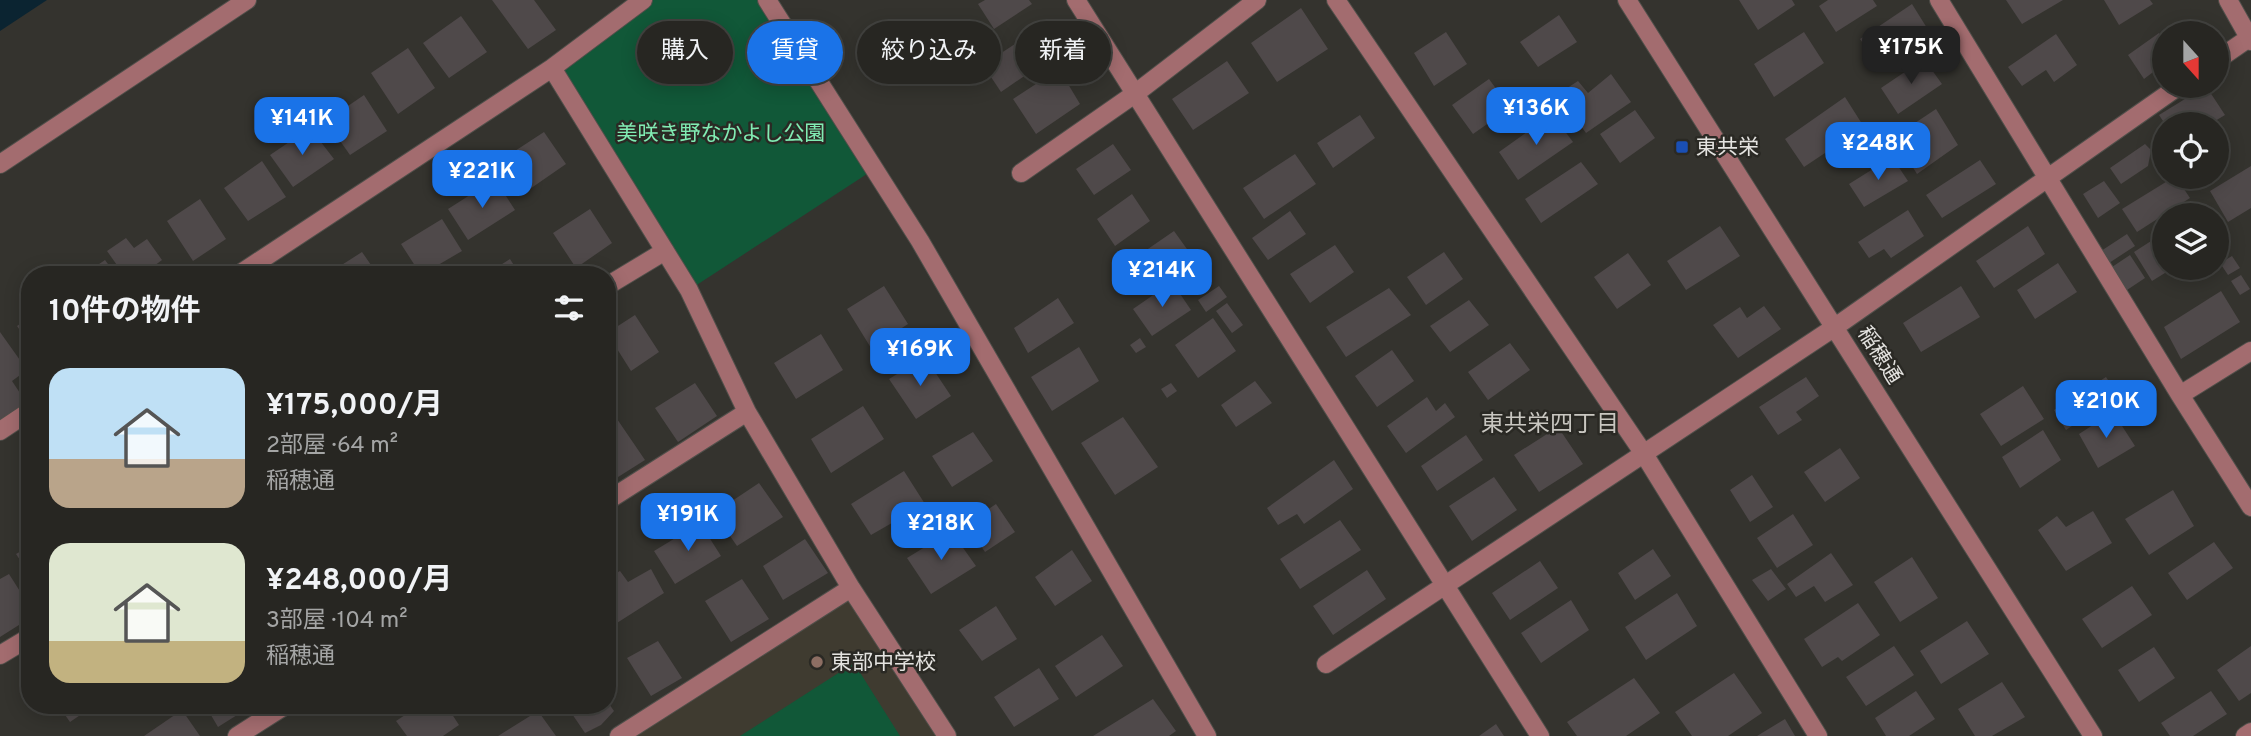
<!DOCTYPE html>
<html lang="ja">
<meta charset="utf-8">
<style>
:root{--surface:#272622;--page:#2f2e2a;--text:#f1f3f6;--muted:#a4a5a5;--line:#434340;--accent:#1a73e8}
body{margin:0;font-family:Overpass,"Noto Sans JP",sans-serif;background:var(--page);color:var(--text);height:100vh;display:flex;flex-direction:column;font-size:26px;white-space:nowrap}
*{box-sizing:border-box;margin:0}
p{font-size:23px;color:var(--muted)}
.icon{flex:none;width:38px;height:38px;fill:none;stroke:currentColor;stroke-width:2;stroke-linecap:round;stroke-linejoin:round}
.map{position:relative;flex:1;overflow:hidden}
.drawer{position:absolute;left:21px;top:266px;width:595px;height:448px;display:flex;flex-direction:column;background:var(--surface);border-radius:28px;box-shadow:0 4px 18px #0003,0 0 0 2px var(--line)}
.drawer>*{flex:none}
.top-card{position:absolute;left:637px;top:21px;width:665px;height:63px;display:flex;gap:14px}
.needle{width:46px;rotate:159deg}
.tools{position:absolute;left:2152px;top:21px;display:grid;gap:14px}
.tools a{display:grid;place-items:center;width:77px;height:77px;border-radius:50%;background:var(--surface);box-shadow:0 4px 18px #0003,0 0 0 2px var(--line);font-size:35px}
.price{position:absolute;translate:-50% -60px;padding:0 16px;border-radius:14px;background:var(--accent);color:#fff;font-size:23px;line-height:46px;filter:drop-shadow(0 2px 4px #0008)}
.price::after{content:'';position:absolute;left:50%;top:42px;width:21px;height:16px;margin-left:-10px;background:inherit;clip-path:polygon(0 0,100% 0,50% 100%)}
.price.selected{background:#222;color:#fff}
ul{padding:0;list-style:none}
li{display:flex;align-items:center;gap:21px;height:175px;padding:0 28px}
li span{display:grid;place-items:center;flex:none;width:196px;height:140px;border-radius:21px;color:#555}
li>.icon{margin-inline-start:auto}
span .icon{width:84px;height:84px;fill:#fffc;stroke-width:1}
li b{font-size:30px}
h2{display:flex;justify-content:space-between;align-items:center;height:84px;padding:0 28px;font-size:30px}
.pill{padding:0 24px;border-radius:32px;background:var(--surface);box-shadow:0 4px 18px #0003,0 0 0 2px var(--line);font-size:24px;line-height:63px}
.pill.selected{background:var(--accent);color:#fff}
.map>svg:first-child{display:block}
.built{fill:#3f3b30}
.green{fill:#115838}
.water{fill:#0b2431}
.building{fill:#4f494a}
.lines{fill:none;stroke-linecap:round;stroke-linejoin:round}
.minor-casing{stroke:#504f4a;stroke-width:20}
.minor{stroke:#a36c6f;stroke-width:18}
.transit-dot{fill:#1a4fb4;stroke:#2a2924;stroke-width:2.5}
.education-dot{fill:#8d6e63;stroke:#2a2924;stroke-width:2.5}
.labels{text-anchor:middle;stroke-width:5;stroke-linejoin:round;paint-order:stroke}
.park-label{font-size:21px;fill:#81ecb3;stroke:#2a2924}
.poi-label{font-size:21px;fill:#e4e3e0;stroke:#2a2924;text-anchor:start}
.street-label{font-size:21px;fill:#e4e3e0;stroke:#2a2924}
.neighbourhood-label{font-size:23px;fill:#c9c7c1;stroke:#2a2924}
</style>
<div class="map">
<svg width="2251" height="736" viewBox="0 0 2251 736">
<rect width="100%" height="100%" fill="#34332e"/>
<path class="built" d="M851 588 944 736H619Z"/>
<path class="green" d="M643 0H767L873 170 689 290 552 68Z
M854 663 900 736H740Z"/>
<path class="water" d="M0 0H47L0 31Z"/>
<path class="building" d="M492 0H534L556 30 528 49Z
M985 0H1029L1032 4 994 29 978 4Z
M1739 0H1792L1795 5 1758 30Z
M1828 0H1873L1877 6 1836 32 1819 6Z
M2006 0H2063L2022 24Z
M2104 0H2150L2153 4 2119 25Z
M1912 4 1932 36 1882 69 1860 39Z
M1301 8 1328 49 1277 82 1251 43Z
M1559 15 1577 42 1538 67 1520 42Z
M461 16 487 52 449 78 423 43Z
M1446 32 1467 64 1434 86 1414 53Z
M1804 32 1824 63 1774 97 1754 64Z
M2159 33 2165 41V63L2144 79 2128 55Z
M2056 34 2077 65 2054 82 2046 70 2022 86 2008 67Z
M1018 42 1036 68 1001 92 983 65Z
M408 48 435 88 398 114 371 73Z
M1924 59 1942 84 1898 114 1881 88Z
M1227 61 1249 93 1193 130 1172 99Z
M1059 69 1080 104 1036 134 1013 99Z
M1611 74 1631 102 1586 133 1558 94 1578 81 1588 93Z
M1489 79 1510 108 1473 134 1452 105Z
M2206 86 2225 115 2210 124H2165L2159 115Z
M364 95 387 131 350 155 326 121Z
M1845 97 1864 127 1804 167 1785 139Z
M1936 109 1958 145 1917 174 1894 137Z
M1635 110 1655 138 1620 163 1600 134Z
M1552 114 1573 142 1518 180 1499 152Z
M1360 115 1375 138 1333 168 1317 143Z
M310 128 334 159 293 187 270 155Z
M544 132 566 164 527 191 504 158Z
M1113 144 1131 170 1094 195 1076 169Z
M2145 144 2151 150 2148 166 2121 184 2110 168Z
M1295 154 1316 184 1264 219 1243 188Z
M1892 157 1908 181 1864 207 1849 184Z
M1980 160 1996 184 1942 218 1926 195Z
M262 161 286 197 248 221 224 188Z
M1581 162 1598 184 1541 223 1525 199Z
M2251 166V208L2228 222 2210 191Z
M2174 177H2176L2190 198 2137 232 2122 209Z
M495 179 515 210 468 240 448 209Z
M2104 181 2120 203 2098 218 2083 194Z
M1132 194 1150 221 1115 246 1097 219Z
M200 199 226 239 193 261 167 221Z
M590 209 612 243 576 268 553 233Z
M1908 210 1924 236 1891 258 1884 249 1869 258 1858 242Z
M1290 211 1306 234 1268 260 1252 238Z
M442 219 462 251 421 275 401 244Z
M1720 226 1740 256 1686 290 1667 261Z
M2028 226 2045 254 1994 288 1976 261Z
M1174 231 1192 256 1146 288 1129 262Z
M2165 232V268H2173L2152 281 2134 252Z
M2127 234 2135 246 2109 263 2101 251Z
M126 238 134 248 147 239 162 260 154 266 160 275H124L107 251Z
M1335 245 1354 272 1310 303 1290 274Z
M362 252 378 275H326Z
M1444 252 1463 279 1426 305 1407 277Z
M1628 253 1651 285 1617 309 1594 277Z
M2130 255 2145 278 2127 290 2112 267Z
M2232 256 2240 268 2228 275 2220 263Z
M510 259 520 275H485Z
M105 260 116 275H83Z
M2058 263 2077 292 2035 319 2017 290Z
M2241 275 2250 289 2240 295 2231 281Z
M1172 282 1191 310 1152 336 1133 309Z
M884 286 908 324 871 348 847 309Z
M1219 286 1227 297 1206 312 1198 300Z
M1961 286 1980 317 1921 352 1903 323Z
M1389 288 1411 315 1346 357 1326 327Z
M2221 291 2240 322 2181 359 2164 327Z
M1058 298 1074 323 1028 353 1014 328Z
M1469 300 1489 325 1450 352 1430 326Z
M1227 303 1243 325 1232 333 1216 311Z
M1764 306 1781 329 1738 358 1713 325 1740 307 1747 318Z
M635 315 659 352 631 371 607 333Z
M30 317V345L17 326Z
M1213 318 1236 351 1198 378 1175 345Z
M0 332 27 370 12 381 26 402 0 421Z
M821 334 843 370 796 399 774 363Z
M1140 338 1146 347 1136 353 1130 345Z
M1510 343 1530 370 1488 400 1468 372Z
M1079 347 1099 381 1052 411 1031 377Z
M1392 350 1414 381 1377 407 1355 376Z
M925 357 951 396 916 419 889 379Z
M1806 377 1819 396 1796 412 1802 420 1778 435 1759 407Z
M2106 377 2118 395 2066 430 2054 410Z
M1255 381 1272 403 1236 427 1221 405Z
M695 383 717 416 678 442 655 408Z
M1171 383 1177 391 1167 398 1161 389Z
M2023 386 2044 419 2001 446 1980 414Z
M1427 397 1436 411 1445 403 1455 417 1406 453 1387 426Z
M863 406 884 439 831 473 811 439Z
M2113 412 2135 446 2098 468 2079 434Z
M615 416 645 460 607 484V421Z
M1123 417 1158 467 1115 495 1081 443Z
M1558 427 1583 464 1539 492 1514 455Z
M2043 430 2061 460 2020 488 2002 457Z
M973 432 993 461 952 487 932 456Z
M1466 435 1483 460 1437 491 1421 466Z
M1840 448 1860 478 1825 502 1804 472Z
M1334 460 1353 489 1304 524 1297 514 1278 525 1267 508Z
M904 471 925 504 871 535 851 504Z
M1752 475 1773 507 1750 522 1730 490Z
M1494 477 1517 510 1472 541 1449 506Z
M759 483 783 517 737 546 714 513Z
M2173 490 2194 526 2149 555 2125 519Z
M996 504 1015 532 985 552 966 524Z
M2093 511 2112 543 2066 571 2038 530 2057 516 2066 527Z
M1793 514 1813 545 1777 568 1757 538Z
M1340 520 1361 550 1300 589 1280 559Z
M700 523 721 556 675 584 654 551Z
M951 531 976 566 931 594 907 558Z
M805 539 828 573 783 600 763 566Z
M2214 542 2233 568 2187 600 2168 573Z
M30 546V575L16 554Z
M1653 549 1671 576 1635 600 1618 573Z
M1072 550 1092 581 1055 606 1035 577Z
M1831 553 1853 585 1825 602 1814 586 1796 597 1787 584Z
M1912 557 1938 598 1900 622 1874 582Z
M1540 561 1558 588 1510 620 1492 593Z
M651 569 664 593 609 628 607 625V578L620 571 628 582Z
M1771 569 1786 589 1768 601 1752 580Z
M1367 570 1386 599 1333 635 1313 606Z
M9 574 30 607V618L0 637V579Z
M742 579 769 619 731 642 705 601Z
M2132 586 2152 615 2102 648 2082 619Z
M1677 593 1697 626 1646 660 1625 627Z
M1571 600 1589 630 1541 663 1521 633Z
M1858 603 1880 635 1842 661 1838 657 1822 667 1804 639Z
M996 606 1017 639 982 661 959 630Z
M1967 621 1989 654 1941 684 1920 651Z
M1102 635 1123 666 1076 697 1055 666Z
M658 641 682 678 651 696 627 658Z
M1894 646 1914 675 1866 706 1846 677Z
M2251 646V693L2239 701 2217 670Z
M2154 647 2175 678 2139 702 2118 670Z
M1039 668 1059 699 1014 727 994 697Z
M1734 673 1762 713 1728 736H1692L1675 712Z
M1634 678 1660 713 1626 736H1577L1567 722Z
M2002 682 2025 717 1992 736H1975L1958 709Z
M1916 691 1935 719 1909 736H1886L1875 718Z
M2211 691 2227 714 2193 736H2170L2161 723Z
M1153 699 1176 731 1169 736H1093Z
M607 701 614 711 601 725 585 733 566 705H607Z
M58 705H95L70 722Z
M205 705H253L218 727Z
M420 705H446L459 725 443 736H407L396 721Z
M182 710 200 736H144Z
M538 711 556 736H498Z
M1785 719 1795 736H1757Z
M1496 724 1504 736H1479Z"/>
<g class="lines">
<defs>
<path id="minor" d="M767 0 920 241 1207 736
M1076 0 1540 736
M1336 0 1644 454 1818 736
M1627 0 2093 736
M1939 0 2180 395 2251 507
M2228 0 2251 41
M2217 60 2249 38
M552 68 689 290 747 412 851 588 947 736
M0 164 247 0
M1021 173 1136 93 1257 0
M238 275 552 68 643 0
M607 286 665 251
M2180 395 2251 351
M0 431 30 411
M607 501 747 412
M0 655 30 637
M1326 664 1835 327 2179 86
M237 736 286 705
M619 736 851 588
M2245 736 2251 732"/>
</defs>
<use href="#minor" class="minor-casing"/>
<use href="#minor" class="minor"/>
</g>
<rect class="transit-dot" x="1675" y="140" width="14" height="14" rx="3.5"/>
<circle class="education-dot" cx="817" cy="662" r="7"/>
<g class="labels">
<g class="park-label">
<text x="721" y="140">美咲き野なかよし公園</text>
</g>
<g class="poi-label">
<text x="1696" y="154">東共栄</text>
<text x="831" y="669">東部中学校</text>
</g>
<g class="street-label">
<text transform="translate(1880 355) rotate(58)" y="7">稲穂通</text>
</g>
<g class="neighbourhood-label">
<text x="1550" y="431">東共栄四丁目</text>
</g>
</g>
</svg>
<div class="tools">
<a><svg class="needle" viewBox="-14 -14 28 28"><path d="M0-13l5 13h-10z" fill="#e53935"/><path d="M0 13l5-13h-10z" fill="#a4a5a5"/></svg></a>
<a><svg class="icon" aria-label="locate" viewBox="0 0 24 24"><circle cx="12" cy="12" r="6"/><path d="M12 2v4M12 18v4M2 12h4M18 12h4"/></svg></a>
<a><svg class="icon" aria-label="layers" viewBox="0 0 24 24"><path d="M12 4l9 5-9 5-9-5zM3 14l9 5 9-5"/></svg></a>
</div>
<b class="price selected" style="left:1911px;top:86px">¥175K</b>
<b class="price" style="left:1536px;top:147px">¥136K</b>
<b class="price" style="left:302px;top:157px">¥141K</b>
<b class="price" style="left:1878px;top:182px">¥248K</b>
<b class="price" style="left:482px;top:210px">¥221K</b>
<b class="price" style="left:1162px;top:309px">¥214K</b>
<b class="price" style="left:920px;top:388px">¥169K</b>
<b class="price" style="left:2106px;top:440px">¥210K</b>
<b class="price" style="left:688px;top:553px">¥191K</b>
<b class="price" style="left:941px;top:562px">¥218K</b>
<div class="top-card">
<a class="pill">購入</a>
<a class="pill selected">賃貸</a>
<a class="pill">絞り込み</a>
<a class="pill">新着</a>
</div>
<section class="drawer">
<h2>10件の物件<svg class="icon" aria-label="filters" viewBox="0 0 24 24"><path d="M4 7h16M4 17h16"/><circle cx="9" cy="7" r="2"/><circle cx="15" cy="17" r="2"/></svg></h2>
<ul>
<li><span style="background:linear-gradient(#bfe0f5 65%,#b9a48a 0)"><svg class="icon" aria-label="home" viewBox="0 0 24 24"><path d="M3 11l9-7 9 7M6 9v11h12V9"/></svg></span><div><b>¥175,000/月</b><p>2部屋 · 64 m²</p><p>稲穂通</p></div></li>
<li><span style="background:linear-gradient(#dfe7d0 70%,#c2b280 0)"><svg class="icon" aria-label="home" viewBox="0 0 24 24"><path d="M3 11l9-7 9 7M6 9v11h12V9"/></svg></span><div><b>¥248,000/月</b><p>3部屋 · 104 m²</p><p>稲穂通</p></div></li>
</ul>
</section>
</div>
